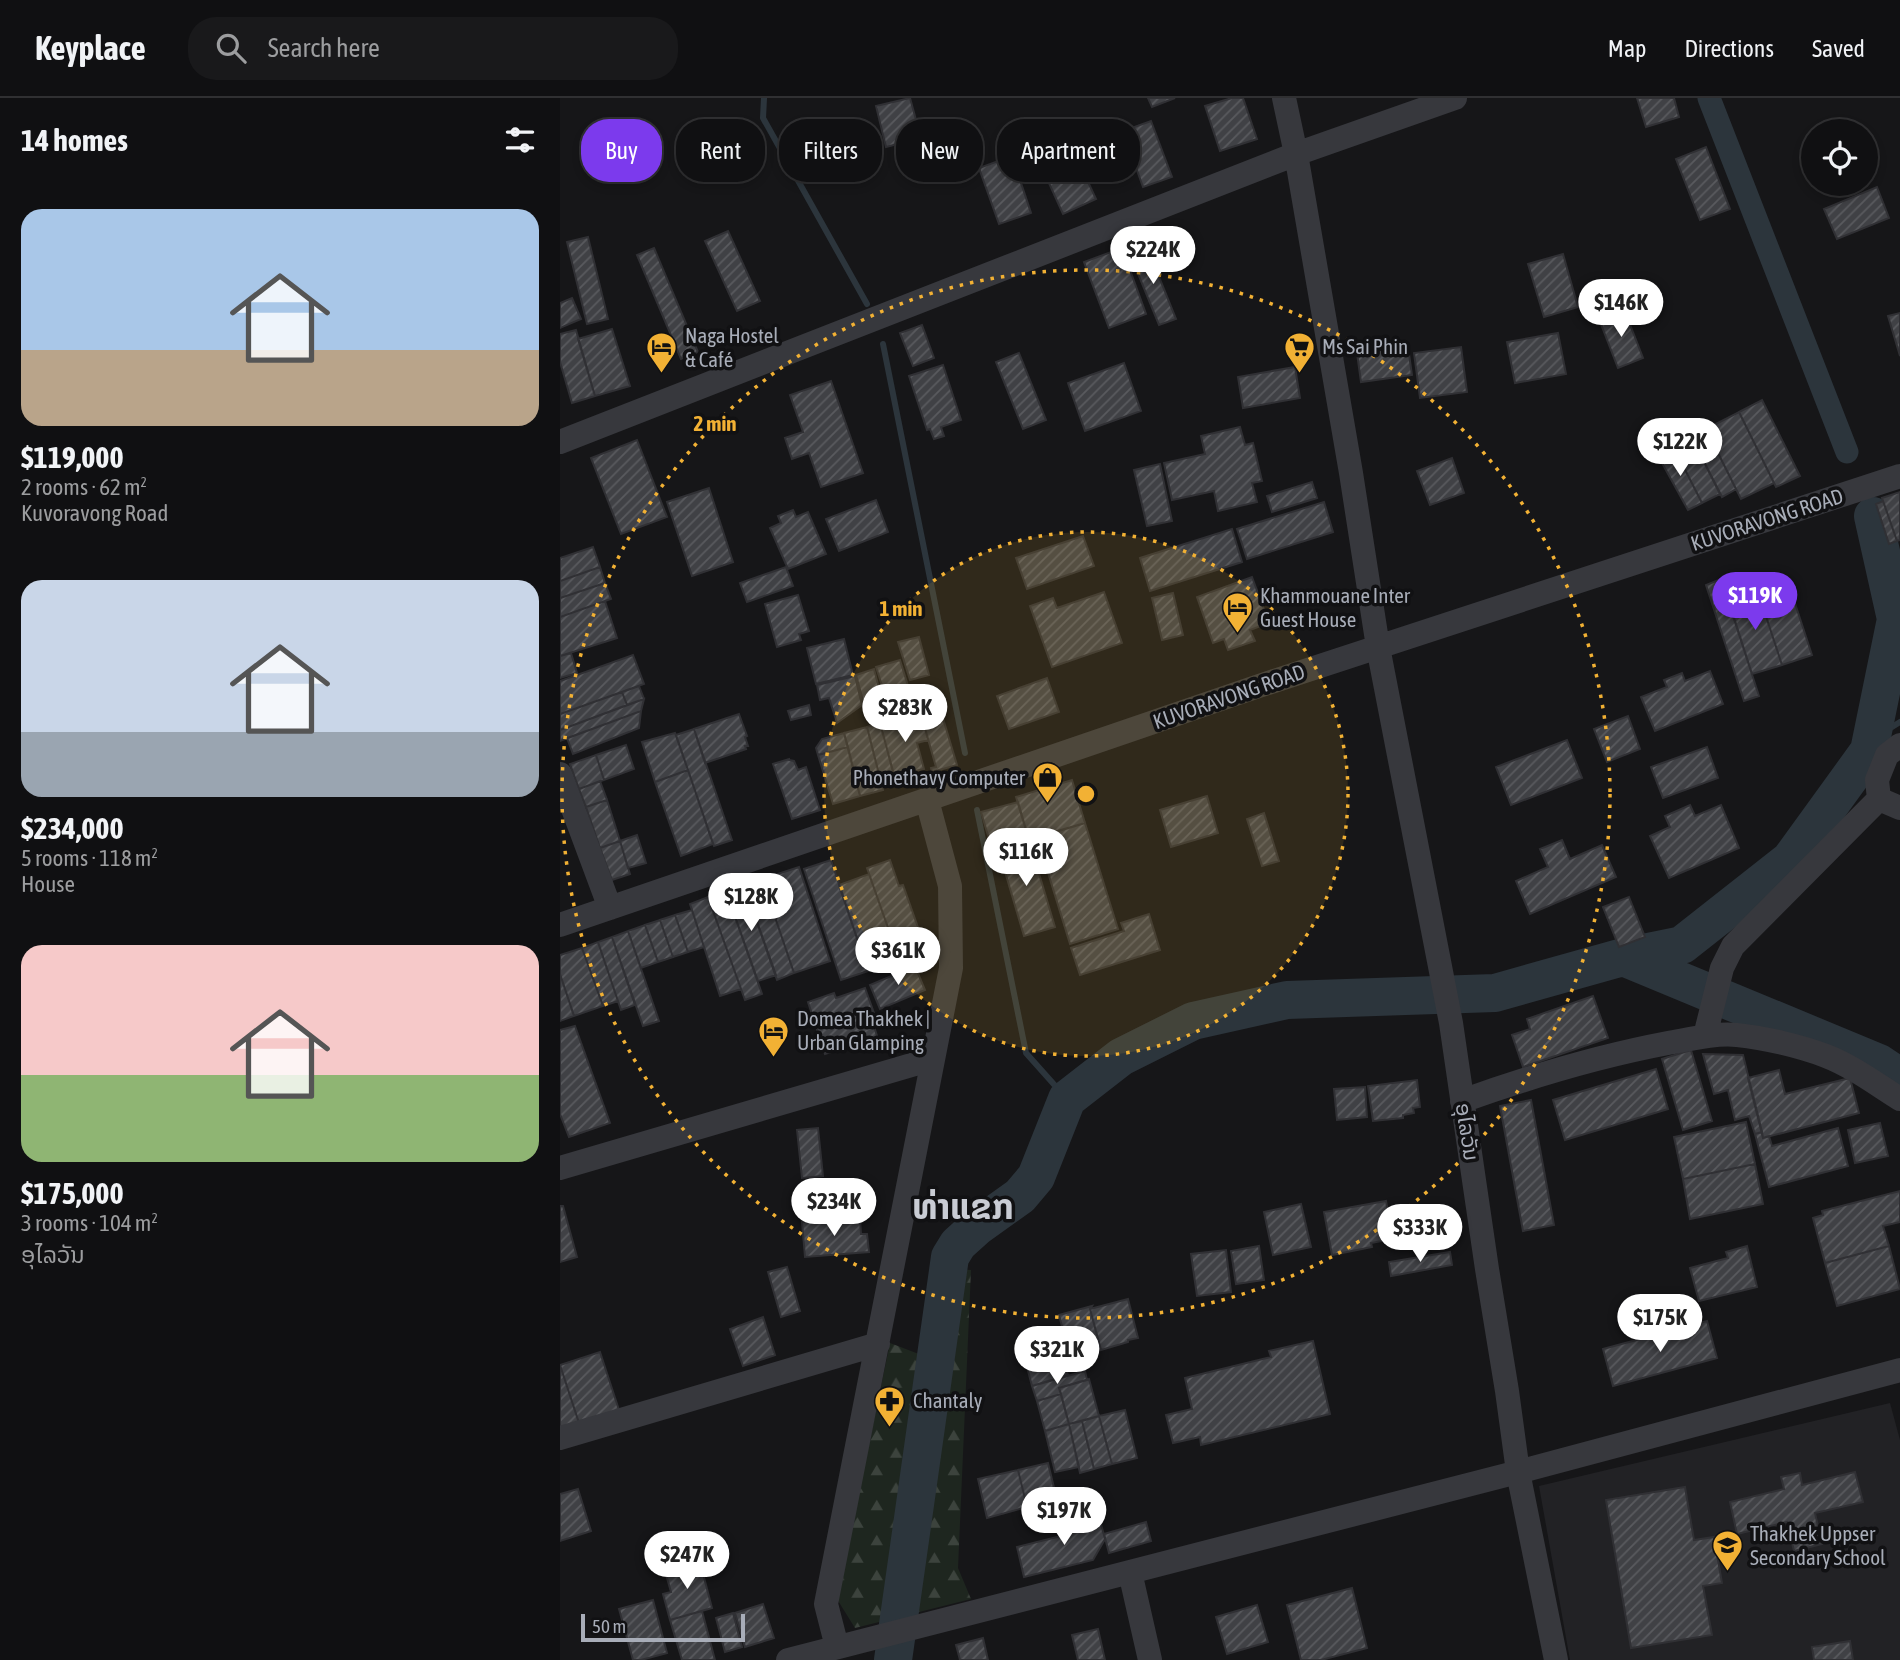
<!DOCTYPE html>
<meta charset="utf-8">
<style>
:root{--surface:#101012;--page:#19191b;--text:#f1f3f6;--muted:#9c9d9f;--line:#303032;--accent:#7c3aed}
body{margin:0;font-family:"Asap Condensed","Noto Sans Lao",sans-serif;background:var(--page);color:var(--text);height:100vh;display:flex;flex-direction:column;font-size:26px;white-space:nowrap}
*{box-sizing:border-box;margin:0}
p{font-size:23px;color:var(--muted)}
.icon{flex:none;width:38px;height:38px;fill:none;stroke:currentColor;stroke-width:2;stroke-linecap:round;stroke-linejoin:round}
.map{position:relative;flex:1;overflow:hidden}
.sheet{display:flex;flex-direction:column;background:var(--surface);width:560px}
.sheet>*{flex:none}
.banner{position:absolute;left:21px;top:21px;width:665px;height:63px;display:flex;gap:14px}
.fabs{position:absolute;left:1241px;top:21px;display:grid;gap:14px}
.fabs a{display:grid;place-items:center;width:77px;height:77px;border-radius:50%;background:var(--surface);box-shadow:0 4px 10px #0003,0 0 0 2px var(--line);font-size:35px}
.scale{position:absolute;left:21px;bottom:18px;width:164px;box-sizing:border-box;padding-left:7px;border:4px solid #a8adb8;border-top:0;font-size:19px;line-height:24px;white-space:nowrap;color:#a8adb8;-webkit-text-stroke:5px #111113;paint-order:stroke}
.price{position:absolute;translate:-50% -60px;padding:0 16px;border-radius:24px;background:#fff;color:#222;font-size:23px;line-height:46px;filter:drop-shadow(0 2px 4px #0008)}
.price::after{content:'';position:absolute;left:50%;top:42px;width:21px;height:16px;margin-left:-10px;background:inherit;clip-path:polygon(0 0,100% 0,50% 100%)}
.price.active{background:var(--accent);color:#fff}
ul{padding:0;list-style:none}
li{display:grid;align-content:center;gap:14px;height:371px;padding:0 21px}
li span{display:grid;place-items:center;height:217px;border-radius:21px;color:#555}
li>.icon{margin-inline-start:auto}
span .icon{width:126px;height:126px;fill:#fffc;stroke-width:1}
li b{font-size:30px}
h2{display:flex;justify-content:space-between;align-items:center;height:84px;padding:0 21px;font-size:30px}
.tag{padding:0 24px;border-radius:28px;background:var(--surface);box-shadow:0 4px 10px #0003,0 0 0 2px var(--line);font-size:24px;line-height:63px}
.tag.active{background:var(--accent);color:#fff}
header{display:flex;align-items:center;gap:42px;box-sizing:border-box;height:98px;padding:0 35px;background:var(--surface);border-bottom:2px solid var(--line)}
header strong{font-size:33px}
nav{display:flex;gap:38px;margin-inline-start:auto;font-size:24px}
.search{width:490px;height:63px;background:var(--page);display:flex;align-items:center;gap:18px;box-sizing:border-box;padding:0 24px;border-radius:28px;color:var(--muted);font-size:26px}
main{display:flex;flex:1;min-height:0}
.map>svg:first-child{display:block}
.built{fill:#222225}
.forest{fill:url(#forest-firs)}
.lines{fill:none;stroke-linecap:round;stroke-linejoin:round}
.stream{stroke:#2c353c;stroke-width:6}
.canal{stroke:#2c353c;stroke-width:23}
.river{stroke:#2c353c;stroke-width:38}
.building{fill:url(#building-hatch);stroke:#303034;stroke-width:2}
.minor{stroke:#37383d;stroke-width:24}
.ring{fill:none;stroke:#f2b134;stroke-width:3.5;stroke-dasharray:3.5 7}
.labels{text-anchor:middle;stroke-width:7;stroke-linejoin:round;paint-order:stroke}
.poi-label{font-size:21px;fill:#a8adb8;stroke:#111113;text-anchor:start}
.street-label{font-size:21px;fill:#a8adb8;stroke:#111113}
.town-label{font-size:35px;font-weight:bold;fill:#c9ccd4;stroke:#111113}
.centre{fill:#f2b134;stroke:#111113;stroke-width:3.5}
.ring-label{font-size:21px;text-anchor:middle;font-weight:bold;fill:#f2b134;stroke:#111113;stroke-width:7;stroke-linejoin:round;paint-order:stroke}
</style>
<header>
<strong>Keyplace</strong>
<div class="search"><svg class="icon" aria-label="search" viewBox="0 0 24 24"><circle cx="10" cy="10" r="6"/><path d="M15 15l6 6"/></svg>Search here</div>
<nav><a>Map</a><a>Directions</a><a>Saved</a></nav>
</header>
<main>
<section class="sheet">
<h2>14 homes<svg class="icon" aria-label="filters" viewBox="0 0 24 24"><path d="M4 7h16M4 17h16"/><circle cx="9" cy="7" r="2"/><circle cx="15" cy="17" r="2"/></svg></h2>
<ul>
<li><span style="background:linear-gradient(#a9c7e8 65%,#b9a48a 0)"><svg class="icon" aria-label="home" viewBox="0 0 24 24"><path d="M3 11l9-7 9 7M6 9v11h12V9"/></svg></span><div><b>$119,000</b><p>2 rooms · 62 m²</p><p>Kuvoravong Road</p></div></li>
<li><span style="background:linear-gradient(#c9d6e8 70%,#9aa5b1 0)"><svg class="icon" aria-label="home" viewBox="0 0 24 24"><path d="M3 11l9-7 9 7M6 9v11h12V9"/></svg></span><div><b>$234,000</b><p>5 rooms · 118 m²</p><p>House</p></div></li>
<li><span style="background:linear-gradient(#f6c9c9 60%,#8fb573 0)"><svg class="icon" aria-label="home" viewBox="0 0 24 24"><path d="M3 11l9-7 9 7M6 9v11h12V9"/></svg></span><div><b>$175,000</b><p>3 rooms · 104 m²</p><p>ອຸໄລວັນ</p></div></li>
</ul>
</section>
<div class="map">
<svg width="1340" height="1562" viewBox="0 0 1340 1562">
<defs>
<pattern id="forest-firs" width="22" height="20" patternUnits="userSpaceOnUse" patternTransform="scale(1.75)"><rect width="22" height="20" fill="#1e261f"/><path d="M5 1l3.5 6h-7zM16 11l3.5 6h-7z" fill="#3c433d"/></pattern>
<pattern id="building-hatch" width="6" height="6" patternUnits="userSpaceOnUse" patternTransform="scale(1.75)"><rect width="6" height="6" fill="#404145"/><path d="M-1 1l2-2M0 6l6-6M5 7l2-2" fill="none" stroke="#595a5e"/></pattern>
</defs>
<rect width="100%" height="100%" fill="#161618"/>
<path class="built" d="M1330 1305 1340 1342V1562H1010L979 1388Z"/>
<path class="forest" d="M395 1171 411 1172 398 1470 411 1501 295 1530 277 1501 330 1245 364 1258 351 1325 370 1367Z"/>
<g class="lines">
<path class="stream" d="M204 0 203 20 307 206
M323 246 405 655
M1311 642 1340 624
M417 712 466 955 507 1001"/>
<path class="canal" d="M1149 0 1287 354"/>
<path class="river" d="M1063 859 1122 847 1230 762 1309 653 1336 521 1313 418
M333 1562 390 1159 398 1146 418 1128 460 1098 476 1079 507 1001 561 959 633 923 727 902 935 895 1063 859 1319 965 1340 979"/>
</g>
<path class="building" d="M350 0 361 40 326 49 316 8Z
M588 0H615L592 9Z
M672 0H683L697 41 660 53 645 8Z
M1077 0H1114L1119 19 1086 29Z
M591 23 612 79 583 89 563 33Z
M1146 49 1170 111 1140 122 1116 61Z
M452 58 471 115 439 126 419 70Z
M516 58 536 101 503 116 483 72Z
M1317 89 1329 120 1277 141 1264 111Z
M168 133 200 203 177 213 145 143Z
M28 139 48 221 27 226 7 144Z
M587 149 616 221 599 227 570 156Z
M94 150 138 254 121 261 77 157Z
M562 150 586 216 549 230 524 164Z
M1003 156 1018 209 984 219 968 166Z
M12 200 21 221 0 230V205Z
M1064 211 1083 260 1058 270 1039 221Z
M1340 215V258L1328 218Z
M362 227 374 260 353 268 340 235Z
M52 231 70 288 35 298 18 241Z
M16 232 35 298 12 305 0 264V236Z
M998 235 1006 276 955 285 947 244Z
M848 249 852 277 801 284 797 255Z
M901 249 907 294 860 300 854 255Z
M459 255 486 322 463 331 436 264Z
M564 265 581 313 525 333 508 285Z
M383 267 401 322 381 329 384 338 374 341 370 331 367 332 349 278Z
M735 269 740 300 683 310 678 279Z
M271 283 303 375 261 389 249 355 232 361 225 340 243 334 230 297Z
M1202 302 1240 378 1216 389 1179 314Z
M1179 314 1214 385 1181 401 1146 331Z
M680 329 685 347 693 345 702 383 692 385 697 404 658 413 654 393 612 402 604 365 645 356 641 338Z
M1146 331 1176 391 1162 399 1131 338Z
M1131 338 1160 396 1142 405 1113 348Z
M77 342 107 419 61 436 31 360Z
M1113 348 1142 405 1128 412 1097 356Z
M892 360 904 395 870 407 857 373Z
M600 366 612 423 587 428 574 372Z
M752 384 757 400 712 414 707 398Z
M149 390 173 464 132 478 107 404Z
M1340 394V442L1337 443 1322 400Z
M316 402 328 434 279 453 266 421Z
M1323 403 1337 443 1329 446 1316 406Z
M764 404 773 434 687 461 677 431Z
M233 412 236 419 248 414 266 456 228 471 210 430 221 425 218 418Z
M672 431 682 464 590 493 580 460Z
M523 438 534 468 467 491 456 460Z
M33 449 40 469 0 483V460Z
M40 469 45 485 0 500V483Z
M226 469 233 488 187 504 180 485Z
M692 479 709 525 690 532 695 543 668 552 664 541 653 545 637 499Z
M1161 481 1199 598 1184 603 1146 487Z
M1227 481 1252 557 1222 567 1197 491Z
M45 485 51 501 0 519V500Z
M1197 491 1222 567 1192 576 1168 501Z
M544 494 562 545 492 569 470 508 493 500 497 510Z
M613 495 623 537 602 542 592 500Z
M238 497 249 533 239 536 241 542 217 549 205 506Z
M45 503 57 540 0 558V519Z
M359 539 369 577 350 582 338 544Z
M284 541 293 577 256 586 247 550Z
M11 555 17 575 0 580V558Z
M73 557 84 586 0 616V583Z
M340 562 349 591 362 587 367 605 353 609 351 607 333 613 330 602 327 603 316 569Z
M314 571 321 598 303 603 296 577Z
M1150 573 1163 606 1095 633 1081 599 1107 589 1104 582 1122 575 1125 583Z
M295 578 302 607 277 625 269 600 260 602 257 587Z
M487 580 499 614 449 631 437 598Z
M79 588 84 601 67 607 62 594Z
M62 594 67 607 0 632V616Z
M84 601 81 613 0 643V632Z
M249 607 251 617 231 622 228 613Z
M379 607 397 667 372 674 371 670 376 669 360 613Z
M81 613 79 630 13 656 7 640Z
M179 616 187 638 185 639 188 648H185L186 651 145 665 134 631Z
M362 617 368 642 357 645 364 671 334 678 321 628Z
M1068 618 1080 651 1047 664 1034 631Z
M320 625 334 677 320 680 307 629Z
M307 629 323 692 300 698 284 635Z
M134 631 172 742 154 748 116 637Z
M115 635 128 672 95 684 82 644Z
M284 635 288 649 258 657 256 650 262 641Z
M1007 642 1022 680 951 707 936 669Z
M66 647 74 671 44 682 36 657Z
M288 649 300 698 273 706 258 657Z
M1147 649 1158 680 1103 700 1091 669Z
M36 657 44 682 19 691 10 666Z
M229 661V662L234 663 238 672 246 669 260 712 232 721 213 666Z
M128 672 153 746 121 758 95 684Z
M512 682 525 725 469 742 456 699Z
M40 683 47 702 26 709 19 691Z
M647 698 658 735 611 749 600 712Z
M47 702 60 743 40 750 26 709Z
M458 704 469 742 438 750 441 759 435 761 421 714Z
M1130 707 1135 718 1161 707 1179 750 1109 780 1090 738 1110 729 1105 718Z
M704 715 719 763 702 768 687 721Z
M525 725 558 831 510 846 477 739Z
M77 737 86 765 68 770 60 743Z
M469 742 495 829 464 838 438 750Z
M1002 742 1010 761 1042 747 1056 779 970 816 956 783 988 769 980 751Z
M60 743 70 776 52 782 40 750Z
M271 762 308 873 281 882 244 771Z
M330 762 339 788 343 787 366 852 339 861 307 770Z
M239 769 270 863 234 875 202 781Z
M309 776 339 861 308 873 279 787Z
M202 781 234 875 217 882 184 787Z
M184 787 216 877 198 883 166 793Z
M166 793 202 896 185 902 148 799Z
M148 799 181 891 160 898 130 806Z
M1069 799 1085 839 1059 849 1043 809Z
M132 812 144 849 128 854 115 817Z
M589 816 600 852 520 877 511 850 564 833 561 825Z
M115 817 128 854 113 859 100 822Z
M100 822 113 859 98 864 85 827Z
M85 827 98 864 81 870 68 833Z
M68 833 99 923 83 928 52 839Z
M52 839 75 907 61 912 38 844Z
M38 844 58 903 43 908 22 850Z
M22 850 43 908 14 918 0 876V857Z
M355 868 365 892 320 911 310 887Z
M0 876 14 918 0 923Z
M305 890 314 915 310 916 318 941 298 948 296 946 265 956 248 904 274 895 276 900Z
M1033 898 1048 940 963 969 952 937 970 931 967 921Z
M15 928 50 1025 9 1039 0 1016V932Z
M1131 952 1152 1023 1123 1032 1102 961Z
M1143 956 1183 957 1202 1034 1195 1036 1189 1018 1175 1022 1168 992 1154 996Z
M1096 971 1108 1011 1005 1042 993 1002Z
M1219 972 1225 996 1290 980 1299 1015 1203 1040 1188 980Z
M857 982 860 1009 853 1010 854 1015 843 1017V1020L813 1023 808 988Z
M805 989 807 1019 777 1022 774 991Z
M971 1002 994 1127 963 1133 940 1008Z
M1186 1024 1195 1066 1123 1081 1114 1039Z
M1320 1025 1328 1058 1295 1065 1288 1032Z
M258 1030 263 1078 242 1080 237 1032Z
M1278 1030 1288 1068 1209 1089 1195 1036 1202 1034 1203 1040 1209 1038 1212 1048Z
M1195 1066 1203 1106 1130 1121 1123 1081Z
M1340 1093V1124L1323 1128 1329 1148 1265 1165 1253 1120 1263 1117 1262 1113Z
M826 1103 833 1141 811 1145 812 1149 772 1157 764 1114Z
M741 1106 751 1149 713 1157 704 1114Z
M0 1108H3L17 1159 0 1164Z
M300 1120 301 1136H307L309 1154 245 1159 242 1124Z
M699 1148 704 1182 676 1186 671 1153Z
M1187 1148 1197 1189 1139 1203 1130 1170 1168 1160 1166 1154Z
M1329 1148 1340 1191 1277 1208 1265 1165Z
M666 1152 671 1194 637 1198 631 1156Z
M890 1154 892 1167 831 1178 829 1164Z
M227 1169 240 1213 221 1219 208 1174Z
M568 1201 578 1240 568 1242V1244L541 1252 530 1211Z
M532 1208 530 1211 541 1252 510 1259 499 1217Z
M203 1219 215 1257 183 1268 170 1231Z
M1147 1223 1157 1260 1053 1288 1043 1251Z
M753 1243 770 1316 641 1347 640 1339 613 1345 606 1317 632 1311 625 1280 711 1259 709 1253Z
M40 1254 59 1312 19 1325 0 1267Z
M502 1259 508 1277 472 1288 467 1269Z
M0 1267 19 1325 0 1331Z
M525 1273 527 1282 499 1290 501 1296 477 1303 472 1288Z
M529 1281 539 1318 509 1326 499 1290Z
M501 1296 509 1326 485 1333 477 1303Z
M565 1312 577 1360 552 1366 539 1318Z
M539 1318 552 1366 534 1371 522 1323Z
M522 1323 534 1371 520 1375 509 1326Z
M509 1326 519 1369 495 1374 485 1333Z
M488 1365 497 1402 467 1409 458 1372Z
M458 1372 467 1409 427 1420 418 1381Z
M1295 1374 1303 1404 1255 1415 1262 1446 1234 1453 1227 1424 1177 1436 1170 1404 1224 1391 1221 1379 1240 1375 1242 1387Z
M1125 1389 1134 1442 1154 1439 1162 1485 1143 1488 1152 1537 1071 1550 1046 1402Z
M18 1391 31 1433 0 1443V1396Z
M538 1415 545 1441 533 1462 464 1479 457 1449 509 1436 505 1423Z
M586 1424 591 1443 549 1455 544 1436Z
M140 1464 152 1510 110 1522 103 1496 111 1494 105 1473Z
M792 1490 807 1550 761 1562H741L727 1507Z
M93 1502 107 1555 81 1562H73L59 1511Z
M203 1506 214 1540 185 1549 175 1515Z
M697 1507 708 1544 667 1556 656 1519Z
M142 1513 155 1562H122L110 1522Z
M173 1515 182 1549 165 1554 156 1520Z
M538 1531 545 1562H518L512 1537Z
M423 1540 428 1562H400L396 1547Z
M1290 1543 1293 1562H1254L1252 1549Z"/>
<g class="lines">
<path class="minor" d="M724 0 736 56 791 375 818 549 891 925 927 1171 947 1293 958 1374 996 1562
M0 344 736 56 895 0
M0 676 50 810
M1319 701 1317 682 1327 657 1340 647
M1319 701 1340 710
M0 827 699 588 1340 378
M1145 938 1162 870 1173 848 1319 701
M902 1003C969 979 1039 958 1108 945 1131 941 1154 935 1177 937 1205 940 1240 948 1266 958 1292 968 1316 986 1340 1001
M0 1070 372 961
M0 1340 318 1246
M570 1474 590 1562
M277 1549 266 1506 391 870 390 788 367 702
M228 1562 958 1374 1340 1272"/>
</g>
<circle cx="526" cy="696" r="262" fill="#f2b134" fill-opacity=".12"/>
<g class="ring">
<circle cx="526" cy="696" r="262"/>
<circle cx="526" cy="696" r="524"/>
</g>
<defs>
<symbol id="supermarket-pin" viewBox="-11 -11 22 30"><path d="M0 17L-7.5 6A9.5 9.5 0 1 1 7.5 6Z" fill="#f2b134" stroke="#111113"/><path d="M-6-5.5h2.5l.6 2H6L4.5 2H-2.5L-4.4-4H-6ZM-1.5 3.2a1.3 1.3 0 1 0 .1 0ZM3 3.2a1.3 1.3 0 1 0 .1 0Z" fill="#111"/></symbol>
<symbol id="hotel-pin" viewBox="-11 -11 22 30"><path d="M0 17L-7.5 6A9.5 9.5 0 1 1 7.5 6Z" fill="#f2b134" stroke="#111113"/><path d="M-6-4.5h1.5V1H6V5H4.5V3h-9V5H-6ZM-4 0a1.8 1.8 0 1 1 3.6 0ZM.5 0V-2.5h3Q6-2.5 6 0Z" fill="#111"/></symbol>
<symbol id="shop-pin" viewBox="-11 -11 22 30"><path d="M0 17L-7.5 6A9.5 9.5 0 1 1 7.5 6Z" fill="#f2b134" stroke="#111113"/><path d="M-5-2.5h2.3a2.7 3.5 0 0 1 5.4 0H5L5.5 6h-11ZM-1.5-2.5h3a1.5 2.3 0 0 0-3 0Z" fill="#111"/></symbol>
<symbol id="pharmacy-pin" viewBox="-11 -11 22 30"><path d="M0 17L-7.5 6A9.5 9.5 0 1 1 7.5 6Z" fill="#f2b134" stroke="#111113"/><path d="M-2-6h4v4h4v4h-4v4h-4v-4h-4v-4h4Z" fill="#111"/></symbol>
<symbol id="school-pin" viewBox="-11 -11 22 30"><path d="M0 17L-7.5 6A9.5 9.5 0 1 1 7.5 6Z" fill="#f2b134" stroke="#111113"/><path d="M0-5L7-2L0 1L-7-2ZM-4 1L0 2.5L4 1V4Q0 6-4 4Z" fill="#111"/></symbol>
</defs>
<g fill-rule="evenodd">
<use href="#supermarket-pin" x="722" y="232" width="35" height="47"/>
<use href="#hotel-pin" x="84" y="232" width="35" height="47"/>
<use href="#hotel-pin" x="660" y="492" width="35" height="47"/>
<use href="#shop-pin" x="470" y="662" width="35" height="47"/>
<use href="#hotel-pin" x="196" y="916" width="35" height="47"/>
<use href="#pharmacy-pin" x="312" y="1286" width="35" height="47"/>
<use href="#school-pin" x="1150" y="1430" width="35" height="47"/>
</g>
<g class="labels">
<g class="poi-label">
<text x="125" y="245">Naga Hostel<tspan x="125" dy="24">&amp; Café</tspan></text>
<text x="762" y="256">Ms Sai Phin</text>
<text x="700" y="505">Khammouane Inter<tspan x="700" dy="24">Guest House</tspan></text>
<text x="465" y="687" text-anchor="end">Phonethavy Computer</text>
<text x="237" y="928">Domea Thakhek |<tspan x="237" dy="24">Urban Glamping</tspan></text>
<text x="353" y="1310">Chantaly</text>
<text x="1190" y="1443">Thakhek Uppser<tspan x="1190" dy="24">Secondary School</tspan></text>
</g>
<g class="street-label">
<text transform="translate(1207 422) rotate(-18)" y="7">KUVORAVONG ROAD</text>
<text transform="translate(669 599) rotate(-19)" y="7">KUVORAVONG ROAD</text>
<text transform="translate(907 1034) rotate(81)" y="7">ອຸໄລວັນ</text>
</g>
<g class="town-label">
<text x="403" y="1121">ທ່າແຂກ</text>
</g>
</g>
<circle cx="526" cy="696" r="10" class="centre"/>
<g class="ring-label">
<text x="155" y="333">2 min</text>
<text x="341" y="518">1 min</text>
</g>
</svg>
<div class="fabs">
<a><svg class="icon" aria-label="locate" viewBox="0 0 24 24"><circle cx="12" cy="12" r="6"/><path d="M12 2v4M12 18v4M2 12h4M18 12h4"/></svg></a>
</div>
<div class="scale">50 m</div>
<b class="price" style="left:593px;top:188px">$224K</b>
<b class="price" style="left:1061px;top:241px">$146K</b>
<b class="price" style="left:1120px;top:380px">$122K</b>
<b class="price active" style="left:1195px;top:534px">$119K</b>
<b class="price" style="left:345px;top:646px">$283K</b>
<b class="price" style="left:466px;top:790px">$116K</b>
<b class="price" style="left:191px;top:835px">$128K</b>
<b class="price" style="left:338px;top:889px">$361K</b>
<b class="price" style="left:274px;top:1140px">$234K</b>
<b class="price" style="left:860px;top:1166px">$333K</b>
<b class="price" style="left:1100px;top:1256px">$175K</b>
<b class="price" style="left:497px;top:1288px">$321K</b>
<b class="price" style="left:504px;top:1449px">$197K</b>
<b class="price" style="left:127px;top:1493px">$247K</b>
<div class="banner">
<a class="tag active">Buy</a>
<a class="tag">Rent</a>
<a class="tag">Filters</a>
<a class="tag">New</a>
<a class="tag">Apartment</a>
</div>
</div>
</main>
